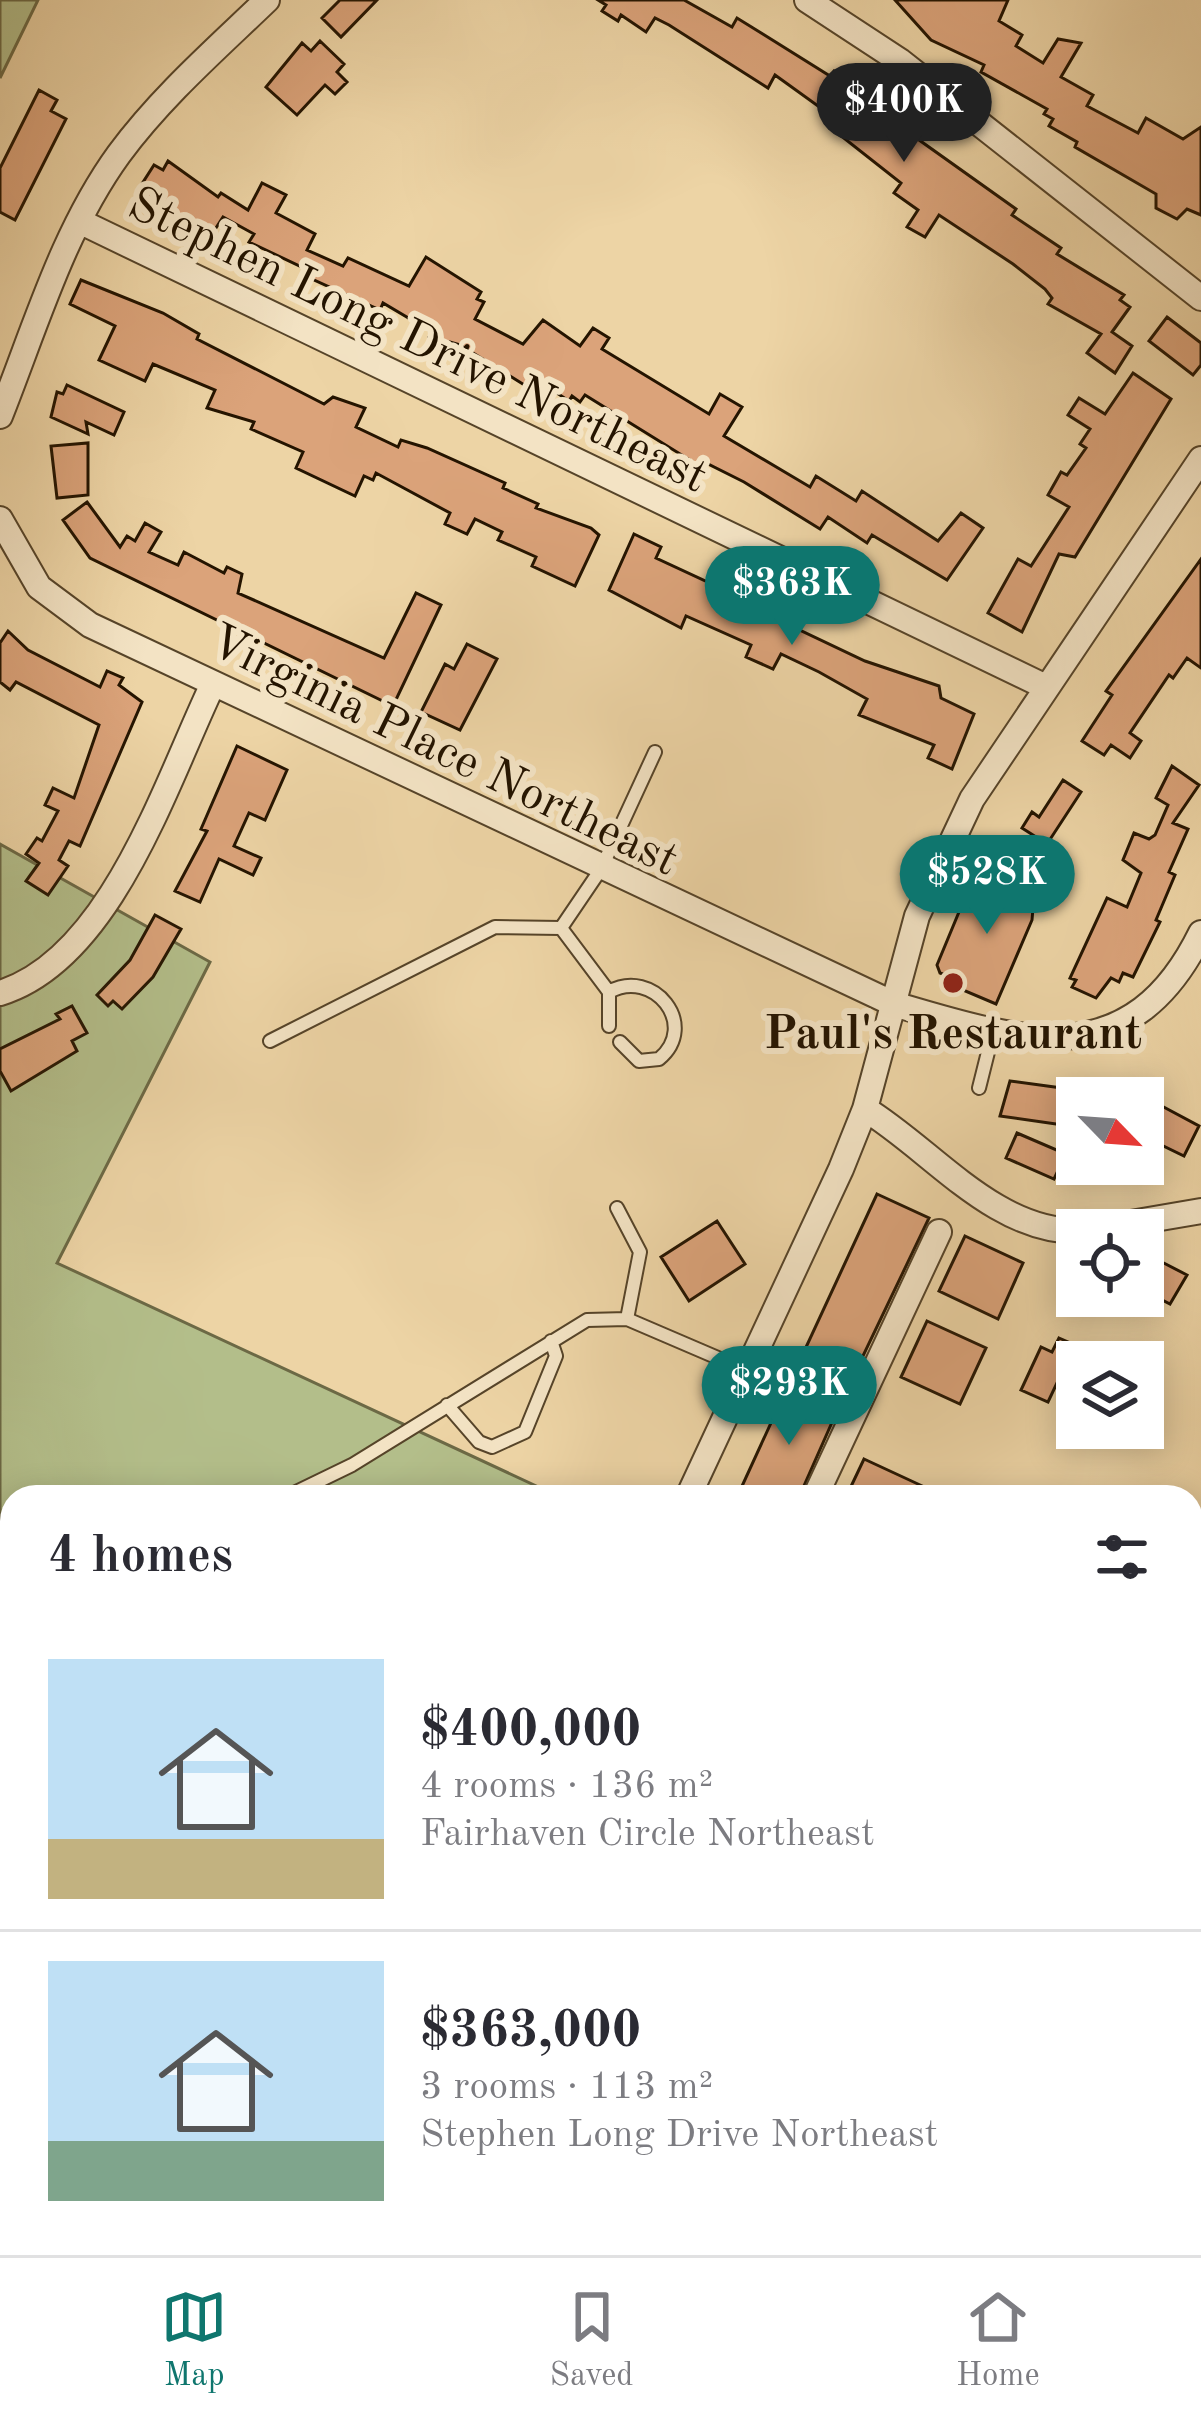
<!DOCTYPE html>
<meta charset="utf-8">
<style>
:root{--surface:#fff;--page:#f2f2f3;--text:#2b2b33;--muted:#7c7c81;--line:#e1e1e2;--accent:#0f766e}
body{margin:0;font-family:"Old Standard TT",serif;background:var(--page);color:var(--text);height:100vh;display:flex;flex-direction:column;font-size:45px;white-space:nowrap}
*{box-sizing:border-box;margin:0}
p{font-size:39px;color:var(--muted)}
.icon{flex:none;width:66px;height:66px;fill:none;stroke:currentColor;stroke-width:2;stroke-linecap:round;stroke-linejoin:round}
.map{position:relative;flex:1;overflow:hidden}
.sheet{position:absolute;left:0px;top:1485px;width:1203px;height:771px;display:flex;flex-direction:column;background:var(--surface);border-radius:36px 36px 0 0;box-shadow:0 6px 30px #0003}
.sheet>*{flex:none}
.needle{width:78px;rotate:115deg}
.buttons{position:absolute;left:1056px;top:1077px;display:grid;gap:24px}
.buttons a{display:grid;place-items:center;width:108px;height:108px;border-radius:0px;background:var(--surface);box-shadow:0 6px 30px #0003;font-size:60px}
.price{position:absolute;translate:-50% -102px;padding:0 27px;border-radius:42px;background:var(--accent);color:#fff;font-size:39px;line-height:78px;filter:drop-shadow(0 3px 6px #0008)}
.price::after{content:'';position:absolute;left:50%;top:72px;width:36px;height:27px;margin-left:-18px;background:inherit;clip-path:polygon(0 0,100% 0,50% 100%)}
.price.current{background:#222;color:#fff}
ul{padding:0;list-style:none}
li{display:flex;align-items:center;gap:36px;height:300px;padding:0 48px}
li+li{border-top:3px solid var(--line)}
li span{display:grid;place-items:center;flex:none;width:336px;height:240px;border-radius:0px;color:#555}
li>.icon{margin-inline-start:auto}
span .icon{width:144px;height:144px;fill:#fffc;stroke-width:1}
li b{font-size:51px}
h2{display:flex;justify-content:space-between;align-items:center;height:144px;padding:0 48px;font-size:51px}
.tab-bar{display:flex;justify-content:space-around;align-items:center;height:168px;border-top:3px solid var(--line);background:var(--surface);font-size:33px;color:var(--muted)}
.tab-bar a{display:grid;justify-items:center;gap:6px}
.tab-bar .current{color:var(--accent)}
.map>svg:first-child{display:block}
.green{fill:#b3be8a;stroke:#6c6945;stroke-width:3}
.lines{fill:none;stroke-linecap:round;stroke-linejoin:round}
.stream{stroke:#6d756b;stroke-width:6}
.building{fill:#dba37a;stroke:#241400;stroke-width:3}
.service-casing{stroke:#564429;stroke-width:16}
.minor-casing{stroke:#564429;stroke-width:28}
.service{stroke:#f3e3c4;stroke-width:12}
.minor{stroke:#f3e3c4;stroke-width:24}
.poi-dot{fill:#8f2418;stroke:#f3e3c4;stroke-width:4.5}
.labels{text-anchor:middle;stroke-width:12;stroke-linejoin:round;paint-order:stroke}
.street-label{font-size:48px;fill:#241400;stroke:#f3e3c4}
.poi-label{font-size:48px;font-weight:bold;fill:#241400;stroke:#f3e3c4}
</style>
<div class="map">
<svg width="1201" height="2255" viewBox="0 0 1201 2255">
<rect width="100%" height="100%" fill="#edd4a5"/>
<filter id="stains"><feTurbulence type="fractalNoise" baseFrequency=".00167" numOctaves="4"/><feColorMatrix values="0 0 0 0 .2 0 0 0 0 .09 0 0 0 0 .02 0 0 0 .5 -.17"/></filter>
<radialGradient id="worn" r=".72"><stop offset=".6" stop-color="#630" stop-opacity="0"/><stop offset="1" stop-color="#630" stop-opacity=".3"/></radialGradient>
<path class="green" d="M0 0H38L0 78Z
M0 844 210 962 57 1263 560 1497H12V1591L0 1585Z
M360 2244H963L958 2255H354Z"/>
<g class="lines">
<path class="stream" d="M0 1616 12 1664
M1053 2244 1058 2255"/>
</g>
<path class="building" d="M340 0H377L341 37 322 18Z
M598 0H684L732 27 737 18 830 76 834 71 856 86 859 82 883 101 877 110 1016 209 1012 215 1061 248 1057 254 1124 295 1120 300 1130 307 1112 332 1132 346 1115 373 1087 353 1101 334 1048 304 1052 298 1045 289 1013 264 939 215 925 237 907 227 918 210 894 193 901 183 826 124 832 116 775 75 768 88 669 25 655 18 646 32 621 15 618 21 602 11 606 5Z
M895 0H1008L999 21 1022 35 1016 46 1043 63 1058 39 1081 43 1061 77 1093 95 1087 106 1138 133 1146 118 1183 139 1201 127V215L1187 209 1177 219 1156 208V194L1075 147 1077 142 1049 126 1053 119 1044 114 1047 109 981 72 984 65 931 40Z
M320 41 344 64 337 72 347 82 335 94 325 85 297 115 266 87 302 43 311 51Z
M39 90 57 100 51 111 66 119 15 220 0 212V168Z
M168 161 218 197 221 193 248 210 262 183 286 195 276 213 315 234 307 250 343 266 348 258 409 286 426 257 481 292 477 299 484 302 475 319 523 344 543 320 580 346 593 328 609 338 602 349 709 414 720 394 742 407 724 436 810 487 816 476 856 501 862 491 938 541 961 513 983 528 947 580 872 535 867 543 828 517 820 529 744 482 704 462 701 467 585 395 580 402 572 396 569 401 540 382 534 391 460 345 450 342 447 347 429 337 432 332 383 303 380 310 312 279V272L249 242 254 234 223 217 214 231 199 222 196 227 172 211 169 217 138 190 154 165 163 170Z
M81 280 163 313 199 334 197 339 324 404 333 397 365 408 356 427 398 447 401 440 427 448 505 483 503 488 538 504 536 508 591 528 599 535 575 586 532 566 536 557 498 540 502 532 475 519 467 534 445 524 450 513 376 473 373 480 364 476 355 496 296 468 303 452 251 429 254 422 207 408 215 390 153 364 145 381 99 360 115 326 70 304Z
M1167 317 1201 343V365L1193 375 1149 341Z
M1133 373 1171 399 1075 557 1059 554 1022 632 988 613 1018 559 1031 566 1069 507 1048 495 1061 472 1067 475 1086 448 1080 444 1090 429 1068 415 1079 398 1105 414Z
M67 385 124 412 114 435 86 422 88 434 51 417 57 392 63 394Z
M88 443V495L57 498 51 446Z
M87 502 120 547 127 536 135 541 145 523 161 532 149 552 178 565 184 552 224 573 227 567 242 574 238 593 384 658 416 593 441 605 393 706 90 558 63 520Z
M634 534 661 547 656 558 725 590 736 585 755 594 749 606 865 661 939 686 941 698 974 714 952 769 928 758 934 745 859 715 867 699 819 672 781 654 773 669 746 657 751 645 686 616 681 628 609 590Z
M1201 559V668L1187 658 1173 678 1169 675 1130 733 1141 741 1130 758 1111 745 1104 755 1082 741 1112 695 1106 691Z
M8 631 28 650 100 687 107 671 123 678 119 685 142 702 80 846 69 841 59 860 68 866 48 895 26 881 39 863 26 854 37 838 42 841 58 811 45 805 53 788 74 798 99 725 16 682 10 690 0 682V643Z
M467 644 497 659 460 730 421 712 445 664 454 669Z
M237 746 287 770 265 820 249 813 234 846 261 858 253 875 219 859 200 902 175 891 207 831 201 829Z
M1172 766 1199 785 1173 823 1188 829 1169 872 1175 875 1156 920 1160 922 1133 977 1123 973 1119 982 1111 978 1096 998 1072 987 1076 980 1070 978 1107 898 1127 907 1141 873 1123 860 1134 833 1149 839 1155 835 1168 805 1156 798Z
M1063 780 1081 792 1047 844 1022 828 1032 812 1039 817Z
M976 871 1032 894 1028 906 1033 908 1032 920 996 1004 951 985 954 978 940 973 937 965Z
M155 915 181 929 153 977 122 1009 113 1001 108 1006 97 995 130 960Z
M72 1006 87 1033 72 1041 77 1051 11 1091 0 1071V1049L60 1019 56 1014Z
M1010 1081 1069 1089 1077 1095V1127L1000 1116Z
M1158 1104 1199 1126 1184 1156 1143 1136Z
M1017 1133 1066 1154 1054 1179 1006 1158Z
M877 1194 929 1218 851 1381 801 1358Z
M717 1221 745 1264 689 1301 661 1257Z
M965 1236 1023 1263 998 1319 939 1291Z
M1156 1259 1187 1275 1170 1304 1143 1290Z
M927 1321 986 1348 960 1404 901 1377Z
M1059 1338 1075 1345 1048 1402 1021 1390 1041 1347 1052 1352Z
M787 1388 837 1411 799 1497H737Z
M864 1459 946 1497H846Z"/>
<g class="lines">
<defs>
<path id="service" d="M953 836 990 852
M561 928 609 992V1026
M609 992C653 967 700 1025 659 1059L639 1061 620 1042
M270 1041 495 927 561 928 601 869 655 752
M979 1088 993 1032
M617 1208 640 1252 627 1319
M447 1405 479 1442 492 1447 525 1432 556 1356 551 1341
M286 1497 352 1465 587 1320 627 1319 746 1370
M0 1758 12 1823
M0 2109 12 2115
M0 2167 12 2172
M164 2244 188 2255
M248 2244 253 2255"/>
<path id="minor" d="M807 0 900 61 1201 298
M79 221 1046 687
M0 416C35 328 63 231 119 154 161 97 216 49 267 0
M0 519 39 587 90 625 894 1004C1019 1041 1130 1078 1201 933
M0 993C111 959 166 782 213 684
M865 1109C931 1149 993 1231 1077 1231
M1090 1230 1201 1211
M688 1497 841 1169 865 1109 917 916 972 799 1201 459
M815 1497 939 1232
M1191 1653 1201 1647
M337 2255 342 2244"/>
</defs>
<use href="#service" class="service-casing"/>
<use href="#minor" class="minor-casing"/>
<use href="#service" class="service"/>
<use href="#minor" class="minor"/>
</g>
<circle class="poi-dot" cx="953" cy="983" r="12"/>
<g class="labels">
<g class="street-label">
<text transform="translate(419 338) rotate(26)" y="17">Stephen Long Drive Northeast</text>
<text transform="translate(445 748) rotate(26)" y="17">Virginia Place Northeast</text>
</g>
<g class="poi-label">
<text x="953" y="1048">Paul's Restaurant</text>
</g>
</g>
<rect width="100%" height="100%" filter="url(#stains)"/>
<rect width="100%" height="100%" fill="url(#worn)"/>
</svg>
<div class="buttons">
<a><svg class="needle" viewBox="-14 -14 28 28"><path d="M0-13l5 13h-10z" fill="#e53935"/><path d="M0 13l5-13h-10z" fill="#7c7c81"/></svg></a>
<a><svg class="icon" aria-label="locate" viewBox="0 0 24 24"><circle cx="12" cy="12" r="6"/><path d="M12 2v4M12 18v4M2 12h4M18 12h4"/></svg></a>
<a><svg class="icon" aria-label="layers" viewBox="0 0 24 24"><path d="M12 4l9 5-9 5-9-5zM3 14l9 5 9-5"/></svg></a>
</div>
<b class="price current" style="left:904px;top:165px">$400K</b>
<b class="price" style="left:792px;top:648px">$363K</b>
<b class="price" style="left:987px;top:937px">$528K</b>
<b class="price" style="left:789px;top:1448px">$293K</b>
<section class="sheet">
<h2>4 homes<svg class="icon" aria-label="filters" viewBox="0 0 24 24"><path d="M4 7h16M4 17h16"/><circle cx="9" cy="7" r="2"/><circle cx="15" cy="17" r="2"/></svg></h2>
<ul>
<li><span style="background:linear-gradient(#bfe0f5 75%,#c2b280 0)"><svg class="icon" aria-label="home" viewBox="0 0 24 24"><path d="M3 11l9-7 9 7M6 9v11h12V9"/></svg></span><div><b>$400,000</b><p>4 rooms · 136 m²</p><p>Fairhaven Circle Northeast</p></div></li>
<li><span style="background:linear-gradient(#bfe0f5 75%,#7fa58c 0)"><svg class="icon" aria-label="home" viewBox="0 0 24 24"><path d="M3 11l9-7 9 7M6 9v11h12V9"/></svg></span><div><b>$363,000</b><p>3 rooms · 113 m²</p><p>Stephen Long Drive Northeast</p></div></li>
</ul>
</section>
</div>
<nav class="tab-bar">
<a class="current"><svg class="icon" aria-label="map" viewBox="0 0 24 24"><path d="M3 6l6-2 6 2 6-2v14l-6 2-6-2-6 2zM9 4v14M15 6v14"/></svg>Map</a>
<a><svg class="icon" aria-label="saved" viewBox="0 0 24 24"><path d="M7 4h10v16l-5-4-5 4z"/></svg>Saved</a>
<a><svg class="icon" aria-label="home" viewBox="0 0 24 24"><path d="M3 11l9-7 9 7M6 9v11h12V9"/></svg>Home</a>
</nav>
